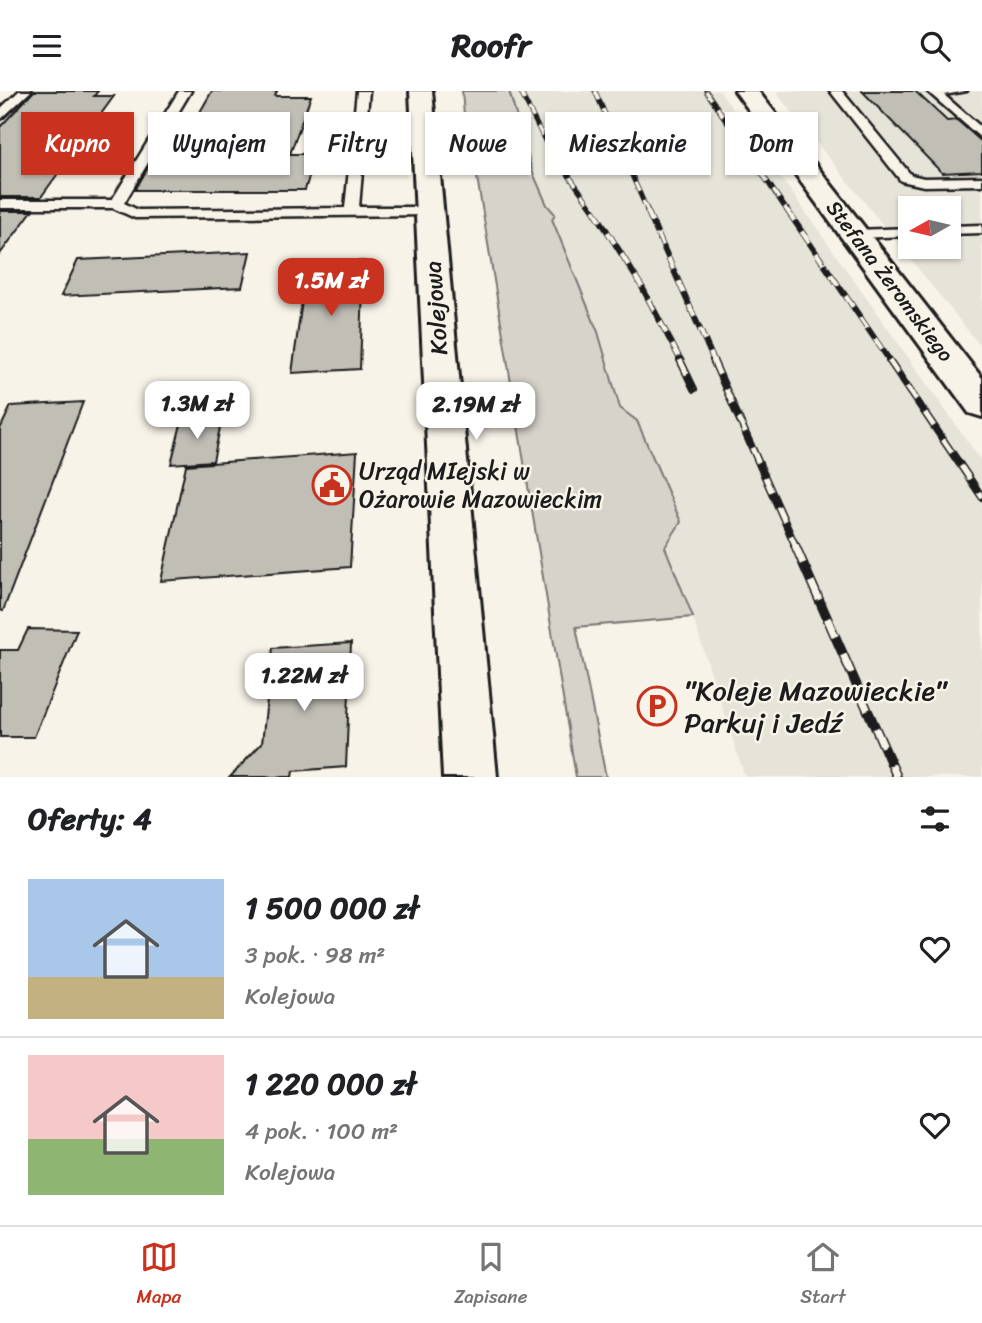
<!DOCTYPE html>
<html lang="pl">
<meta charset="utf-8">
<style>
:root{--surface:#fff;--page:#f6f6f6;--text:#202124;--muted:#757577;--line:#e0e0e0;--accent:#c8321e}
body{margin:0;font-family:Sriracha,sans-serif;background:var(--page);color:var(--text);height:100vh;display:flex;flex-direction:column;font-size:26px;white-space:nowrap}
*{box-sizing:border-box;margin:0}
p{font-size:23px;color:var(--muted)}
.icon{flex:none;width:38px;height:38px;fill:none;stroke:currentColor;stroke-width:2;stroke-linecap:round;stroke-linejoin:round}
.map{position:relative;height:686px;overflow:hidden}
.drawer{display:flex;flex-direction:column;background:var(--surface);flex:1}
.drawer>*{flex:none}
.banner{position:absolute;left:21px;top:21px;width:942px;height:63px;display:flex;gap:14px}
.needle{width:46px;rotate:262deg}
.buttons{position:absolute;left:898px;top:105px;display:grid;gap:14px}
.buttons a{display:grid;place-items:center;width:63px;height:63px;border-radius:0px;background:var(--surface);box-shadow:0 2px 5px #0004;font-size:35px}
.price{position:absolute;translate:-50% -60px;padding:0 16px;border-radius:14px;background:#fff;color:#222;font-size:23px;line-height:46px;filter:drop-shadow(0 2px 4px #0008)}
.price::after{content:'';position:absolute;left:50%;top:42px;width:21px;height:16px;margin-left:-10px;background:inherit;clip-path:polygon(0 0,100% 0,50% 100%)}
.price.on{background:var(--accent);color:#fff}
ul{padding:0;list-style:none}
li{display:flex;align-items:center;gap:21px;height:175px;padding:0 28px}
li+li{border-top:2px solid var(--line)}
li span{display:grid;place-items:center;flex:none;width:196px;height:140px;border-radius:0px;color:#555}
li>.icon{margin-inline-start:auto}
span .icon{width:84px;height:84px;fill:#fffc;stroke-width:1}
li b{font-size:30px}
h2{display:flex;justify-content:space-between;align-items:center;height:84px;padding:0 28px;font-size:30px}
.chip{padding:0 24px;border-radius:0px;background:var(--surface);box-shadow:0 2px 5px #0004;font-size:24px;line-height:63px}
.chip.on{background:var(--accent);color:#fff}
header{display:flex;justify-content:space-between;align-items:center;height:91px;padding:0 28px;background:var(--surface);font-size:32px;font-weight:800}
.dock{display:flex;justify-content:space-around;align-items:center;height:98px;border-top:2px solid var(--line);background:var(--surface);font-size:19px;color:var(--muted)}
.dock a{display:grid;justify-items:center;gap:4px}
.dock .on{color:var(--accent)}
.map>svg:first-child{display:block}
.built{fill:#e6e3d9;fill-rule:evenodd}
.green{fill:#d7d3cb;stroke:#7a7874;stroke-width:2}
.building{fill:#c0beb5;stroke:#1c1c1c;stroke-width:2}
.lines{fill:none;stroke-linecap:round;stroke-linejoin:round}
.service-casing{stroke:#1c1c1c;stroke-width:5}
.minor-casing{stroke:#1c1c1c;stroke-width:6}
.tertiary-casing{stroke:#1c1c1c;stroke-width:6}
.service{fill:#f7f3e8;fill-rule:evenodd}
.minor{fill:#f7f3e8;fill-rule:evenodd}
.tertiary{fill:#f7f3e8;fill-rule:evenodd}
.rail-far3-casing{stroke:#1c1c1c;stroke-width:5}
.rail-far2-casing{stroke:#1c1c1c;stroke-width:6}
.rail-far1-casing{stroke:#1c1c1c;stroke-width:8}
.rail-casing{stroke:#1c1c1c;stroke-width:10}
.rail-far3{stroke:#f7f3e8;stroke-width:3.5;stroke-dasharray:10;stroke-linecap:butt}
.rail-far2{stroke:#f7f3e8;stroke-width:4.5;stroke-dasharray:13;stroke-linecap:butt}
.rail-far1{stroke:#f7f3e8;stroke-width:5;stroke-dasharray:16;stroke-linecap:butt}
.rail{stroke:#f7f3e8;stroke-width:7;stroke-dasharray:20;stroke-linecap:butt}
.labels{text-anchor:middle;stroke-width:5;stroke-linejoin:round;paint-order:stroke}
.far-street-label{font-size:21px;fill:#1c1c1c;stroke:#f7f3e8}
.street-label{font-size:24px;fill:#1c1c1c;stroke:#f7f3e8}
.poi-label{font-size:24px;fill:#1c1c1c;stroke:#f7f3e8;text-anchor:start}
.near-poi-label{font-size:28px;fill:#1c1c1c;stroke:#f7f3e8;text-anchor:start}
</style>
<header><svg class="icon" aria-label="menu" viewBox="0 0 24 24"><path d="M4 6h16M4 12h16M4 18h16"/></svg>Roofr<svg class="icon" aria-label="search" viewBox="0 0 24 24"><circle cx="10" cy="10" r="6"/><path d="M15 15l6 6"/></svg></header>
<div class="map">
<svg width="982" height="686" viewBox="0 0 982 686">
<rect width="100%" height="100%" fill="#f7f3e8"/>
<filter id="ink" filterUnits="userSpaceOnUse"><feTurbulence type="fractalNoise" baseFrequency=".0143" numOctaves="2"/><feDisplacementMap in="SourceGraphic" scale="14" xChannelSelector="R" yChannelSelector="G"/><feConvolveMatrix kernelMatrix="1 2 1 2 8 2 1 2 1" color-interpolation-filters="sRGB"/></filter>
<g filter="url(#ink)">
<path class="built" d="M509 0H720L982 371V686H745L695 533 665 455 637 330 620 317 598 241 552 128V118L547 114 533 82Z
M775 0H982V257L862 108ZM910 117H948V156H910Z"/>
<path class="green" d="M462 0H509L533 82 547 114 555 123 552 128 598 241 620 317 637 330 681 431 665 456 693 526 576 536 606 686H576L476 80 468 72Z"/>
<path class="building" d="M34 0H98L94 5H114L41 106H0V36Z
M212 0H277L275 5H311L290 63H316L305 99H135L156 63H176Z
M862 0H915L947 30 957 29 982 51V80L942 82Z
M0 120H32L0 163Z
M250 161 242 196 61 205 78 169Z
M364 170 360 278 292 282 307 173Z
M83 311 3 520 0 519V338L11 315Z
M222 327 213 370 171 373 182 329Z
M357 361 350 476 161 490 186 374Z
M28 538 77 539 34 646H0V559H18Z
M351 552 346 676 293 680 292 686H230L262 652 273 557Z"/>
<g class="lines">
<defs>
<path id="service" d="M19 0H31L0 29V18Z
M179 0H191L124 112 138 119 345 117 357 0H369L359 116H429L436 120 429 124 135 127 113 117H0V109H112Z
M830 0H842L911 84 924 87 982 86V94L924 95 901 90Z
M927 0H967L944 4 982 37V48Z
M982 134V142L948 143V135Z
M910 137V145L855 147 848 143 855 139Z"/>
<path id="minor" d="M735 0H758L982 287V326L969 322Z"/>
<path id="tertiary" d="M410 0H432L497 686H443Z"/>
</defs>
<use href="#service" class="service-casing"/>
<use href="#minor" class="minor-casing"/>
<use href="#tertiary" class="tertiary-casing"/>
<use href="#service" class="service"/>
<use href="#minor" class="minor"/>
<use href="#tertiary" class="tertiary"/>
<defs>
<path id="rail-far3" d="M520 0 547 54 595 121
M595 0 648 121
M706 0 788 121"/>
<path id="rail-far2" d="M594 119 642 196 681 270
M647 119 714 270
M787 119 890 270"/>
<path id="rail-far1" d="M680 269 694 298
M713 269 796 456
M889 269 982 406"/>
<path id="rail" d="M795 454 897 686"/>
</defs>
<use href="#rail-far3" class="rail-far3-casing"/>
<use href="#rail-far2" class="rail-far2-casing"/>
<use href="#rail-far1" class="rail-far1-casing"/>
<use href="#rail" class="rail-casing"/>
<use href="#rail-far3" class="rail-far3"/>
<use href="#rail-far2" class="rail-far2"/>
<use href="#rail-far1" class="rail-far1"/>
<use href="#rail" class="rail"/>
</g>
</g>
<defs>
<symbol id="civic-ring" viewBox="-11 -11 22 22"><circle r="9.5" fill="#f7f3e8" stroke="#c8321e" stroke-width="1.5"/><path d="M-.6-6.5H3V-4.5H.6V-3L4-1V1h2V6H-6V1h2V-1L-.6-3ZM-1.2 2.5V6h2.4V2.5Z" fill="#c8321e"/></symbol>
<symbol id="parking-ring" viewBox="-11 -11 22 22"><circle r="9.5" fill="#f7f3e8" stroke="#c8321e" stroke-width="1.5"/><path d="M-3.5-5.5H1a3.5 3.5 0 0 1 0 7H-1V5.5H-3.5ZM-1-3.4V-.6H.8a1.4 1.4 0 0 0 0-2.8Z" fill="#c8321e"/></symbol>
</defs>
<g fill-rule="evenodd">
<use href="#civic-ring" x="310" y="372" width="44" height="44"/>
<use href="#parking-ring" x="635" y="593" width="44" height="44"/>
</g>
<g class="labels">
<g class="far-street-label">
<text transform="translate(890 190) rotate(53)" y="7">Stefana Żeromskiego</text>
</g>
<g class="street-label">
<text transform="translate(436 217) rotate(-94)" y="8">Kolejowa</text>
</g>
<g class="poi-label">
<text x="359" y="388">Urząd MIejski w<tspan x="359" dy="28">Ożarowie Mazowieckim</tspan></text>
</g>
<g class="near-poi-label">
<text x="684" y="609">"Koleje Mazowieckie"<tspan x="684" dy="32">Parkuj i Jedź</tspan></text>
</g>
</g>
</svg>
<div class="buttons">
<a><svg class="needle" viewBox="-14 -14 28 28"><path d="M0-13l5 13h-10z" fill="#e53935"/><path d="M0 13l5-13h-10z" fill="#757577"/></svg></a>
</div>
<b class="price on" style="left:331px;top:227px">1.5M zł</b>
<b class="price" style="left:197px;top:350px">1.3M zł</b>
<b class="price" style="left:476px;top:351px">2.19M zł</b>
<b class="price" style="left:304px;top:622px">1.22M zł</b>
<div class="banner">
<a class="chip on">Kupno</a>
<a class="chip">Wynajem</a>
<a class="chip">Filtry</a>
<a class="chip">Nowe</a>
<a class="chip">Mieszkanie</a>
<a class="chip">Dom</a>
</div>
</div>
<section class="drawer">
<h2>Oferty: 4<svg class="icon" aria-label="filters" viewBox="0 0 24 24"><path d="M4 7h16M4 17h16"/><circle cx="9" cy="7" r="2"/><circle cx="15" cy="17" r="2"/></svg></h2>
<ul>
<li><span style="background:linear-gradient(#a9c7e8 70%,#c2b280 0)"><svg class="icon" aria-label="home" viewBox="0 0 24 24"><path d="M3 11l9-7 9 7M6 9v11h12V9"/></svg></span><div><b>1 500 000 zł</b><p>3 pok. · 98 m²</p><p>Kolejowa</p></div><svg class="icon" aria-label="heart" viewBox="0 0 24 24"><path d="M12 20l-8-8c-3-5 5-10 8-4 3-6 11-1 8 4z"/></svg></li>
<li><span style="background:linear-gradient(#f6c9c9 60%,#8fb573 0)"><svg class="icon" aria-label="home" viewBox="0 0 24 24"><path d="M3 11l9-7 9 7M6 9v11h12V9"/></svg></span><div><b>1 220 000 zł</b><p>4 pok. · 100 m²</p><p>Kolejowa</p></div><svg class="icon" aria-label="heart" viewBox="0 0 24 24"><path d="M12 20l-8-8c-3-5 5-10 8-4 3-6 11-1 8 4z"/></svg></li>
</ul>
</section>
<nav class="dock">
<a class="on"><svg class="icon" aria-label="map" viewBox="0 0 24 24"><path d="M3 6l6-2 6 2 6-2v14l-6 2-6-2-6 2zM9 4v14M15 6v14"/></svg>Mapa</a>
<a><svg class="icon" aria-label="saved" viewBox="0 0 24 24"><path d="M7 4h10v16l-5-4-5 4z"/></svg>Zapisane</a>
<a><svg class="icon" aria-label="home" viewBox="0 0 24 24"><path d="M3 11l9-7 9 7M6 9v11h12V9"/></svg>Start</a>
</nav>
